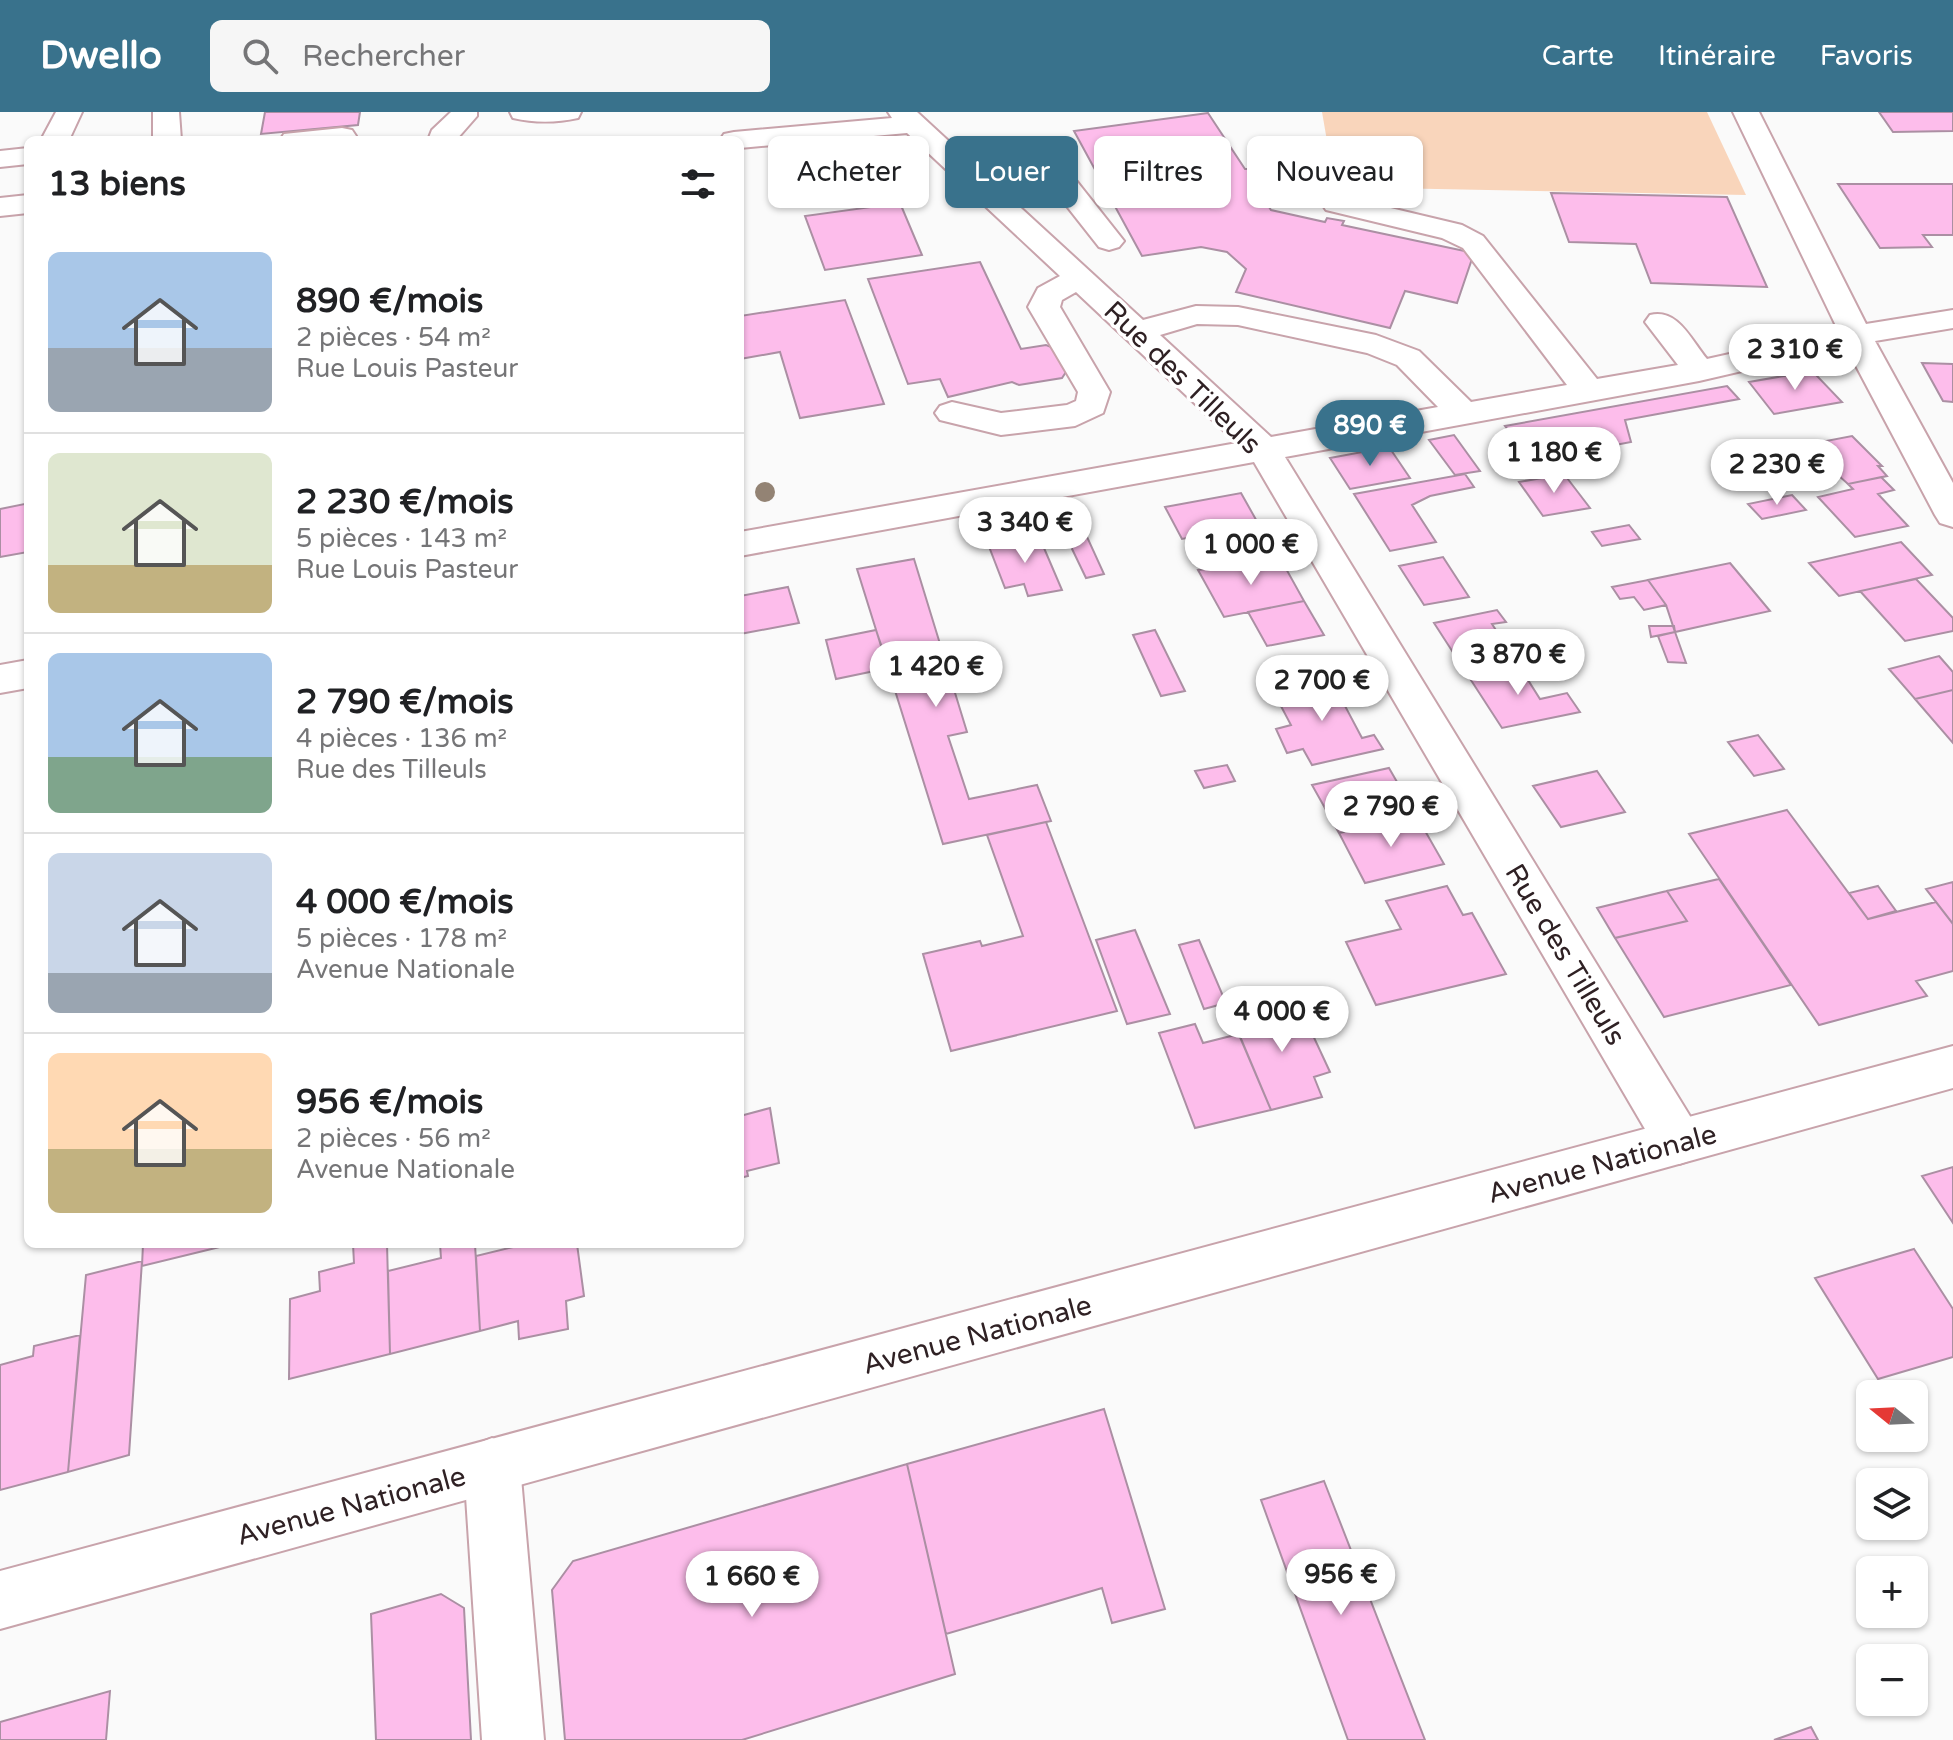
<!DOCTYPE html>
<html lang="fr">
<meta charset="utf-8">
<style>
:root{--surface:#fff;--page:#f6f6f6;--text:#202124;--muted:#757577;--line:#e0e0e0;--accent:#39728c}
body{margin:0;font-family:"Varela Round",sans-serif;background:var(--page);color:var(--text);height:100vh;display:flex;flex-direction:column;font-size:30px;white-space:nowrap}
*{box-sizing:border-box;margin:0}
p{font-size:26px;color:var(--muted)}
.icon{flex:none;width:44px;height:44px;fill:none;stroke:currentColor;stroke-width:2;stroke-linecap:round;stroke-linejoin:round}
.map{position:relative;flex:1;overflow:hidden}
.drawer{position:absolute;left:24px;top:24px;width:720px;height:1112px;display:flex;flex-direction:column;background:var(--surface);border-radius:12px;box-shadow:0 2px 6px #0004}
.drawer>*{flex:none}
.top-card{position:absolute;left:768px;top:24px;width:760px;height:72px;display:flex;gap:16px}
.needle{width:52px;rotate:288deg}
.buttons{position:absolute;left:1856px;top:1268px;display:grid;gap:16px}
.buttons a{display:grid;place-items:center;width:72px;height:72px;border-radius:12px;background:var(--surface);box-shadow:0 2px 6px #0004;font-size:40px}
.price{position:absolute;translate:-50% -68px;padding:0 18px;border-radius:28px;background:#fff;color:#222;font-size:26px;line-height:52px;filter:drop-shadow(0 2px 4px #0008)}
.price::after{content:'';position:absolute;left:50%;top:48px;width:24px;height:18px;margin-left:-12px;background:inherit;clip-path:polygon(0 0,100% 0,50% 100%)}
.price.on{background:var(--accent);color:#fff}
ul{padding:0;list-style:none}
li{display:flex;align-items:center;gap:24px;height:200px;padding:0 24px}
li+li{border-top:2px solid var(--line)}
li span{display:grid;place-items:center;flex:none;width:224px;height:160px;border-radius:12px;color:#555}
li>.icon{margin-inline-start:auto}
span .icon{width:96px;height:96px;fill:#fffc;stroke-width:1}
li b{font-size:34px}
h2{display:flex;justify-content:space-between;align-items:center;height:96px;padding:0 24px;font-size:34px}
.pill{padding:0 28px;border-radius:12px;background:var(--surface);box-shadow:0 2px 6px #0004;font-size:28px;line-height:72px}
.pill.on{background:var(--accent);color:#fff}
header{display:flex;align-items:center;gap:48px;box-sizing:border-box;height:112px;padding:0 40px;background:var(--accent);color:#fff}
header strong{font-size:38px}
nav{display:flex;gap:44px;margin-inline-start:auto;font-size:28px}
.search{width:560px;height:72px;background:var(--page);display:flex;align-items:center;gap:20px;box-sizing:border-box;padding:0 28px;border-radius:12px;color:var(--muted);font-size:30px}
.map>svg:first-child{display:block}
.green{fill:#f9d5bb}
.building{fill:#fdbdeb;stroke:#ab8fa3;stroke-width:2}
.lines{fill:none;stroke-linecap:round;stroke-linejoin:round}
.minor-casing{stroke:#c8a3ab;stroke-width:4}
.major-casing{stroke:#c8a3ab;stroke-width:4}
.minor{fill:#fff;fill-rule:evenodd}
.major{fill:#fff;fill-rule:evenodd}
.tree{fill:#938374}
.labels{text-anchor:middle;stroke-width:7;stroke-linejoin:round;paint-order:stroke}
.street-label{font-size:28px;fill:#2f2124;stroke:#fff}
</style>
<header>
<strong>Dwello</strong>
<div class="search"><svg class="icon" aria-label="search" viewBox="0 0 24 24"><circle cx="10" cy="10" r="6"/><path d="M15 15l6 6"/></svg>Rechercher</div>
<nav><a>Carte</a><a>Itinéraire</a><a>Favoris</a></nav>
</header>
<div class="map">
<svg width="1953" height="1628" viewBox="0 0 1953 1628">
<rect width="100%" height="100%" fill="#fafafa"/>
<path class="green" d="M1322 0H1707L1746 83 1335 75Z"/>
<path class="building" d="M265 0H360L358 13 261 22Z
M1879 0H1953V19L1893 20Z
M1208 1 1245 57H1250L1255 64H1249L1271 98 1325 110 1327 106 1344 109 1342 113 1474 141 1457 191 1405 179 1390 216 1236 180 1246 157 1227 140 1201 135 1142 144 1074 19Z
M1838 72H1953V123H1923L1932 135 1880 136Z
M1551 81 1727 85 1767 175 1651 171 1636 132 1569 130Z
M900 91 922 143 825 158 805 104Z
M980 150 1021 237 1046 233 1054 236 1066 260 1062 266 1019 273 1012 270 948 285 940 267 908 272 868 167Z
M845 188 884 292 800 306 780 240 740 247V204Z
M1922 251 1953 252V290L1943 289Z
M1824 257 1827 261 1816 263 1842 290 1774 302 1749 270Z
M1727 274 1739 287 1625 308 1631 330 1532 349 1505 314Z
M1454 323 1480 359 1455 363 1429 328Z
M1852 324 1882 354H1878L1887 364 1848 372 1820 347 1746 361 1732 347Z
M1389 335 1410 366 1350 377 1330 346Z
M1465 362 1474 375 1430 384 1412 393 1436 430 1390 439 1354 382Z
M1564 362 1590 396 1543 404 1519 370Z
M1881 365 1894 378 1878 382 1908 414 1855 425 1818 385 1853 377 1848 372Z
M28 376V440L0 445V397L25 392Z
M1241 381 1259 413 1182 427 1165 395Z
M1792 383 1806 398 1762 407 1748 392Z
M1072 392 1104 462 1086 466 1062 416 1038 421 1028 400Z
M1629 413 1640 427 1602 434 1592 420Z
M1038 422 1062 478 1028 484 1024 472 1005 476 988 432Z
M1901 430 1932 463 1839 484 1809 451Z
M1443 445 1469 485 1424 493 1399 454Z
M1275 446 1279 454 1284 453 1304 489 1224 505 1198 458Z
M914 447 967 620 948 624 969 687 1037 673 1051 709 943 732 857 457Z
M1730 451 1770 499 1675 520 1666 493 1648 468Z
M1916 467 1953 506V519L1905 529 1860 479Z
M1648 468 1666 493 1644 498 1634 485 1620 487 1612 475Z
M788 475 799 511 740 522V484Z
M1304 489 1324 523 1267 534 1248 500Z
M1497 498 1506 510 1492 512 1518 552 1467 562 1434 511Z
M1649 514H1674L1675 520 1651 525Z
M876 518 889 556 836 567 826 528Z
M1155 518 1185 579 1161 584 1133 523Z
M1675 520 1686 551 1668 550 1658 524Z
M1939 544 1953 560V578L1915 587 1889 557Z
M1518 552 1540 587 1567 581 1580 600 1502 616 1467 562Z
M1341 567 1356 591 1345 594 1362 626 1374 623 1383 637 1312 653 1303 637 1287 641 1276 617 1291 613 1274 581Z
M1953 578V631L1915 587Z
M1758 623 1784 657 1754 664 1728 630Z
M1227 653 1235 669 1204 676 1195 659Z
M1389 656 1416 703 1339 721 1312 673Z
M1597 659 1625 700 1561 715 1533 674Z
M1787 698 1868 807 1936 790 1953 812V859L1916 869 1927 884 1819 913 1689 722Z
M1416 703 1444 752 1365 771 1339 721Z
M1046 710 1117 899 951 939 923 842 980 829 982 834 1023 824 987 723Z
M1719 767 1791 873 1664 905 1615 826 1687 809 1667 779Z
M1953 770V812L1926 777Z
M1447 774 1463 803 1472 801 1506 862 1376 893 1346 830 1401 817 1386 789Z
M1878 774 1896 799 1868 807 1849 781Z
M1667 779 1687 809 1615 826 1597 796Z
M1135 818 1170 902 1127 912 1096 828Z
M1199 828 1226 891 1204 897 1179 833Z
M1297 889 1330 960 1314 965 1322 985 1271 998 1231 904Z
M1195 912 1203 931 1239 922 1271 998 1195 1016 1159 921Z
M770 996 779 1051 747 1059 748 1064 740 1066V1004Z
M1953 1055V1111L1922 1064Z
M143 1132H232L142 1154Z
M353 1132H387L390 1242 289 1267 290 1187 320 1179 319 1160 354 1151Z
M440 1132H475L480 1219 390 1242 388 1159 441 1146Z
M526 1132H577L584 1184 566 1189 568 1217 519 1227 518 1209 480 1219 476 1144Z
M1914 1137 1953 1197V1245L1878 1267 1815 1166Z
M142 1149 129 1343 68 1360 86 1163Z
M80 1223 68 1360 0 1378V1253L33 1244 34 1234Z
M1104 1297 1165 1497 1112 1511 1102 1476 946 1522 907 1352Z
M907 1352 955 1562 742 1628H565L552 1478 573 1449Z
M1324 1369 1425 1628H1348L1261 1388Z
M441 1482 464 1496 471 1628H376L371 1502Z
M110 1579 106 1628H0V1610Z
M1811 1615 1818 1628H1774Z"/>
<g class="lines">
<defs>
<path id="minor" d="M56 0H82L69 28H41Z
M153 0H179L181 28H153Z
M451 0H477V4L456 28H428L432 18Z
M510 0H581L578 6C555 11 535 11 513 6Z
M888 0H917L981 59 1044 52 1067 57 1124 129 1119 135 1109 138 1099 135 1047 69 997 74 1143 208 1196 194 1238 195 1376 223 1419 239 1471 290 1567 273 1463 136 1442 126 1326 98 1322 92 1326 86 1336 83 1462 113 1483 124 1597 267 1678 253 1645 210 1650 203C1678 196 1691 228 1707 247L1838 218 1733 0H1759L1866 212 1953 198V216L1875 229 1953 371V415L1940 411 1935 403 1846 235 1699 269 1285 345 1696 1014 1703 1030 1696 1046 1679 1052 1662 1046 1254 350 740 444V420L1237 331 1076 180 1062 188 1060 195 1110 280 1103 301 1075 314 1001 323 940 308 935 301 940 294 952 290 1001 301 1067 293 1076 289 1078 280 1028 195 1038 176 1060 164 907 21 740 36V28H720L724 22 734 20 892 6ZM1197 212 1238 213 1367 241 1397 253 1438 295 1271 325 1160 223Z
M342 16 352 18 356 24 353 28H280L284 22Z
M28 36V52L0 55V39Z
M28 83V101L0 104V86Z
M28 548V576L0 581V553Z
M492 1326 512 1334 520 1354 544 1628H482L464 1354 472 1334Z"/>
<path id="major" d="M1953 934V976L0 1517V1459Z"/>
</defs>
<use href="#minor" class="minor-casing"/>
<use href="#major" class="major-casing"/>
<use href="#minor" class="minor"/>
<use href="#major" class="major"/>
</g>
<circle class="tree" cx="765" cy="380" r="10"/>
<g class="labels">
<g class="street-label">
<text transform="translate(1183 265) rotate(44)" y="10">Rue des Tilleuls</text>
<text transform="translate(1566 842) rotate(59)" y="10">Rue des Tilleuls</text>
<text transform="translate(1602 1051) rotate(-15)" y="10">Avenue Nationale</text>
<text transform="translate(977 1222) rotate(-15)" y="10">Avenue Nationale</text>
<text transform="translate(351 1393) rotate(-15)" y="10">Avenue Nationale</text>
</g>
</g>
</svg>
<div class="buttons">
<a><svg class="needle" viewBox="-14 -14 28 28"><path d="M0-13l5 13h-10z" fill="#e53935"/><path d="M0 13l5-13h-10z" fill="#757577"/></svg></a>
<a><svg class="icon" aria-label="layers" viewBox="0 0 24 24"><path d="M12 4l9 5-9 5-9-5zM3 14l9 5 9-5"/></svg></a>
<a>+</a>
<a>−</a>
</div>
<b class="price" style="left:1795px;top:280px">2 310 €</b>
<b class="price on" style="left:1370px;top:356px">890 €</b>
<b class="price" style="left:1554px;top:383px">1 180 €</b>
<b class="price" style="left:1777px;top:395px">2 230 €</b>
<b class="price" style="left:1025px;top:453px">3 340 €</b>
<b class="price" style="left:1251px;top:475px">1 000 €</b>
<b class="price" style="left:1518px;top:585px">3 870 €</b>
<b class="price" style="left:936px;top:597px">1 420 €</b>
<b class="price" style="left:1322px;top:611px">2 700 €</b>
<b class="price" style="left:1391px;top:737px">2 790 €</b>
<b class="price" style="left:1282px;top:942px">4 000 €</b>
<b class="price" style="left:1341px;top:1505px">956 €</b>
<b class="price" style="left:752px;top:1507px">1 660 €</b>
<div class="top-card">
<a class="pill">Acheter</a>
<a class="pill on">Louer</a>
<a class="pill">Filtres</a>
<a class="pill">Nouveau</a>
</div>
<section class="drawer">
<h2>13 biens<svg class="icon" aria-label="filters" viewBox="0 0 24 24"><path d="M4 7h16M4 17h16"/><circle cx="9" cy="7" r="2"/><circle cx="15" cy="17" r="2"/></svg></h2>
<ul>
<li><span style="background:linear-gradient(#a9c7e8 60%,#9aa5b1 0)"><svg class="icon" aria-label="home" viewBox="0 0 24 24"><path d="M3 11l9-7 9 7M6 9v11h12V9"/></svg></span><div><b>890 €/mois</b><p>2 pièces · 54 m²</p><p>Rue Louis Pasteur</p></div></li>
<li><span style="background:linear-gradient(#dfe7d0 70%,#c2b280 0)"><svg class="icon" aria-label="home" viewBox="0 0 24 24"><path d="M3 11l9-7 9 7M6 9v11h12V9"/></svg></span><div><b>2 230 €/mois</b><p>5 pièces · 143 m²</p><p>Rue Louis Pasteur</p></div></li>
<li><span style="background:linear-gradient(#a9c7e8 65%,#7fa58c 0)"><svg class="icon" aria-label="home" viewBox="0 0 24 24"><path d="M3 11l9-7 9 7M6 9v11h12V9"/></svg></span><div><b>2 790 €/mois</b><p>4 pièces · 136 m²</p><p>Rue des Tilleuls</p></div></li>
<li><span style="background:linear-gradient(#c9d6e8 75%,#9aa5b1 0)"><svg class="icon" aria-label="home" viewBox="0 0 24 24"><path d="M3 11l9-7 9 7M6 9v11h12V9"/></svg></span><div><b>4 000 €/mois</b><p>5 pièces · 178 m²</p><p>Avenue Nationale</p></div></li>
<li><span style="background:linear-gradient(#ffd9b3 60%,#c2b280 0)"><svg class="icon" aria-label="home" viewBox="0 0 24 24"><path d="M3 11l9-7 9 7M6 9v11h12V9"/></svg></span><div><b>956 €/mois</b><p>2 pièces · 56 m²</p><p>Avenue Nationale</p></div></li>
</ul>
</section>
</div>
